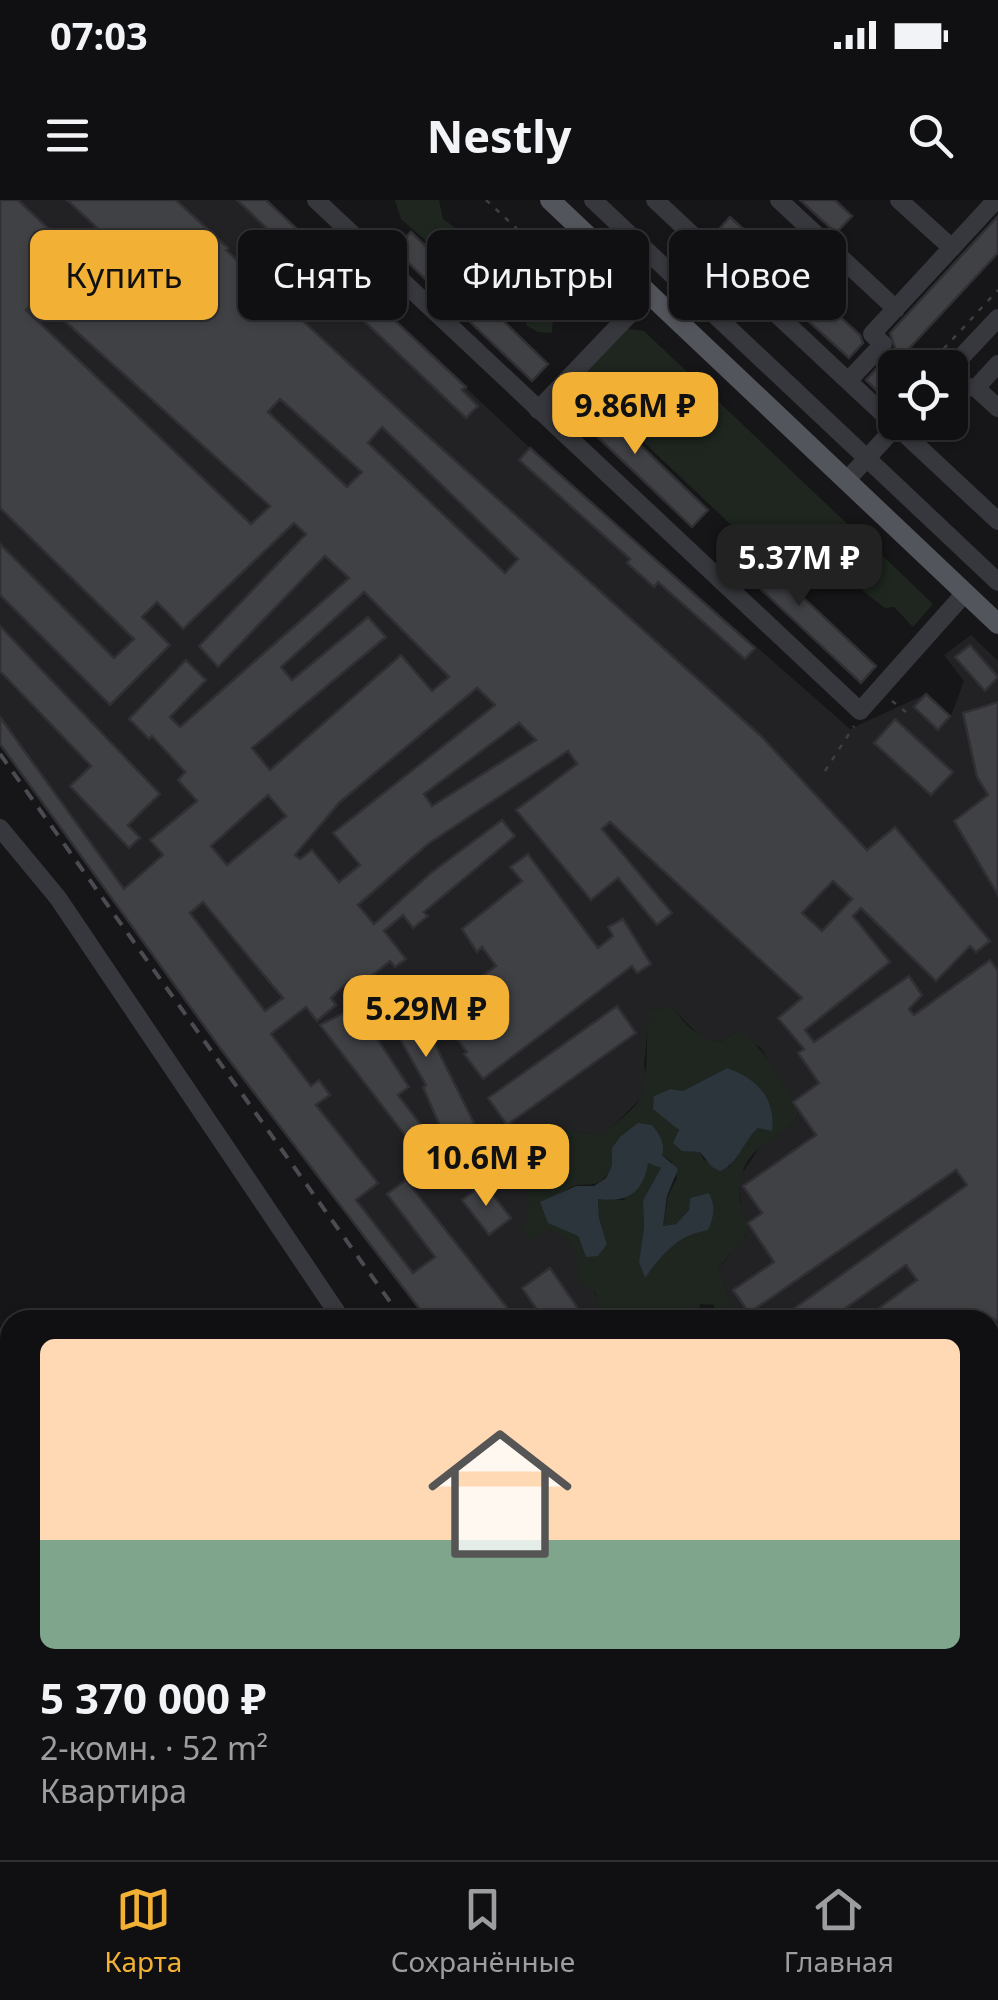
<!DOCTYPE html>
<html lang="ru">
<meta charset="utf-8">
<style>
:root{--surface:#101012;--page:#19191b;--text:#f1f3f6;--muted:#9c9d9f;--line:#303032;--accent:#f2b134}
body{margin:0;font-family:"Noto Sans",sans-serif;background:var(--page);color:var(--text);height:100vh;display:flex;flex-direction:column;font-size:38px;white-space:nowrap}
*{box-sizing:border-box;margin:0}
p{font-size:32px;color:var(--muted)}
.icon{flex:none;width:55px;height:55px;fill:none;stroke:currentColor;stroke-width:2;stroke-linecap:round;stroke-linejoin:round}
.map{position:relative;flex:1;overflow:hidden}
.drawer{position:absolute;left:0px;top:1110px;width:1000px;height:550px;display:flex;flex-direction:column;background:var(--surface);border-radius:30px 30px 0 0;box-shadow:0 2px 8px #0004,0 0 0 2px var(--line)}
.drawer>*{flex:none}
.hud{position:absolute;left:30px;top:30px;width:940px;height:90px;display:flex;gap:20px}
.fabs{position:absolute;left:878px;top:150px;display:grid;gap:20px}
.fabs a{display:grid;place-items:center;width:90px;height:90px;border-radius:15px;background:var(--surface);box-shadow:0 2px 8px #0004,0 0 0 2px var(--line);font-size:50px}
.price{position:absolute;translate:-50% -85px;padding:0 22px;border-radius:20px;background:var(--accent);color:#111;font-size:32px;line-height:65px;filter:drop-shadow(0 2px 5px #0008)}
.price::after{content:'';position:absolute;left:50%;top:60px;width:30px;height:22px;margin-left:-15px;background:inherit;clip-path:polygon(0 0,100% 0,50% 100%)}
.price.active{background:#222;color:#fff}
ul{padding:0;list-style:none}
li{display:grid;align-content:center;gap:20px;height:530px;padding:0 40px}
li span{display:grid;place-items:center;height:310px;border-radius:15px;color:#555}
li>.icon{margin-inline-start:auto}
span .icon{width:180px;height:180px;fill:#fffc;stroke-width:1}
li b{font-size:42px}
.chip{padding:0 35px;border-radius:15px;background:var(--surface);box-shadow:0 2px 8px #0004,0 0 0 2px var(--line);font-size:35px;line-height:90px}
.chip.active{background:var(--accent);color:#111}
.status{display:flex;justify-content:space-between;align-items:center;height:70px;padding:0 50px;background:var(--surface);direction:ltr}
.status svg{height:28px;fill:currentColor}
header{display:flex;justify-content:space-between;align-items:center;height:130px;padding:0 40px;background:var(--surface);font-size:45px;font-weight:700}
.tabs{display:flex;justify-content:space-around;align-items:center;height:140px;border-top:2px solid var(--line);background:var(--surface);font-size:28px;color:var(--muted)}
.tabs a{display:grid;justify-items:center;gap:5px}
.tabs .active{color:var(--accent)}
.map>svg:first-child{display:block}
.built{fill:#222225}
.green{fill:#1e261f;fill-rule:evenodd}
.water{fill:#2c353c}
.building{fill:#404145;stroke:#303034;stroke-width:2.5;fill-rule:evenodd}
.lines{fill:none;stroke-linecap:round;stroke-linejoin:round}
.path{stroke:#3d3f44;stroke-width:2.5;stroke-dasharray:5 8;stroke-linecap:butt}
.minor{stroke:#37383d;stroke-width:18}
.major{stroke:#53555c;stroke-width:20}
.rail{stroke:#4a4c52;stroke-width:4;stroke-dasharray:12 10;stroke-linecap:butt}
</style>
<div class="status"><b>07:03</b><svg viewBox="0 0 49 12"><path d="M0 12V9h3v3zM5 12V6h3v6zM10 12V3h3v9zM15 12V0h3v12zM26 1h20v11H26zM47 4h2v5h-2z"/></svg></div>
<header><svg class="icon" aria-label="menu" viewBox="0 0 24 24"><path d="M4 6h16M4 12h16M4 18h16"/></svg>Nestly<svg class="icon" aria-label="search" viewBox="0 0 24 24"><circle cx="10" cy="10" r="6"/><path d="M15 15l6 6"/></svg></header>
<div class="map">
<svg width="998" height="1660" viewBox="0 0 998 1660">
<rect width="100%" height="100%" fill="#161618"/>
<path class="built" d="M0 0H266L530 248 850 529 926 494 951 516 964 481 944 455 971 435 998 461V1660H865L857 1650H990V1120H732L734 1113 719 1068 746 1035 747 1023 741 1008 739 978 762 944 794 924 798 911 761 848 736 832 721 842 703 839 670 806 650 810 644 864 647 880 640 899 604 935 576 932 519 980 547 1029 559 1032 575 1045 579 1062 600 1104 603 1120H428L223 852 0 544Z"/>
<path class="green" d="M395 0H439L443 19 484 48 493 71 533 98 553 119 552 133 538 132 527 126 522 110 508 111 494 101 490 83 471 81 401 19Z
M624 128 644 131 859 335 849 342 813 340 807 345 815 384 803 393 617 217 600 188 580 180 582 171Z
M862 336 933 404 913 427 894 407 885 408 863 391 868 366 857 356Z
M671 806C686 825 696 838 721 842L736 832 746 833 774 867 798 911 794 924C761 947 737 954 740 1001 741 1011 749 1020 747 1031 744 1042 726 1057 719 1068L734 1113 732 1120H714V1105L700 1104 698 1120H644L638 1111 626 1112 619 1120H603L595 1092 578 1084C579 1057 576 1036 547 1029L533 1041 522 1032C537 1002 520 989 515 960L540 941 562 930 603 935C614 924 628 915 638 902 651 884 644 836 650 810ZM727 868 758 928 747 938 729 967 704 960 700 952 691 949 674 924 653 909 671 889 683 891ZM662 955 671 961 677 978 668 996 663 1026 676 1024 689 1010 690 998 709 993 696 1032 666 1049 645 1077 639 1062 644 1027 643 1000 661 968 647 962 624 1000 598 999 599 1018 607 1043 586 1057 578 1036 548 1022C552 1014 557 998 564 992 582 975 598 998 612 965Z"/>
<path class="water" d="M727 868C756 878 776 898 772 931L758 928C744 940 738 964 720 971L712 967 700 952 682 951 673 943 679 930 653 909 654 896 671 889 683 891Z
M638 923 652 925C659 934 666 944 662 955L678 969 667 996 663 1026 676 1024 689 1010 690 998 709 993C716 1007 714 1016 708 1030 677 1036 663 1053 645 1078L639 1062 644 1027 643 1000 661 968 648 963C643 993 628 1003 598 999L599 1018 607 1044 598 1056 586 1057 578 1036 548 1023 540 1002 576 986H594L606 978 612 965V948L620 937Z"/>
<path class="building" d="M0 0H18L84 62 108 38 67 0H176L228 48 226 50 408 218 761 536 867 650 895 627 990 741 976 752 970 746 936 781 861 708 853 716 890 762 805 830 814 842 909 776 922 795 909 809 914 815 990 760 998 771V1120H863L917 1080 906 1065 829 1120H778L967 985 956 970 749 1113 733 1090 774 1062 748 1023 762 1013 743 986 816 935 793 902 819 883 798 853 804 849 778 818 802 798 610 622 602 629 672 713 657 725 618 678 591 700 516 610 577 564 568 551 428 644 358 705 374 724 432 672 502 620 515 636 424 712 428 716 413 728 403 715 384 731 406 759 395 767 390 761 356 789 349 781 331 798 336 805 317 821 306 807 271 834 311 886 319 880 330 895 316 905 378 983 356 1000 413 1073 435 1057 387 994 406 980 517 1120H428L223 852 0 544V517L124 689 163 655 150 640 197 601 178 580 185 572 152 536 149 539 129 519 186 460 206 480 170 517 180 527 349 378 325 356 218 467 199 446 306 334 294 323 183 429 157 402 142 417 170 445 110 505 0 395V344L114 458 134 439 0 308ZM101 90 126 114 74 119ZM38 97 68 124 270 306 251 324 26 110ZM280 199 362 272 347 287 268 212ZM382 227 518 359 505 373 368 243ZM364 392 449 477 432 491 401 455 270 570 252 548 386 437 368 417 292 480 281 467ZM477 488 495 505 333 633 360 665 339 682 312 650 300 659 295 655 340 602ZM519 523 536 540 432 606 424 594ZM268 595 286 616 227 665 211 646ZM833 681 852 699 822 731 802 713ZM203 702 283 798 265 811 190 713Z
M237 0H266L466 187 462 190 478 206 466 218Z
M800 0H835L852 16 836 33Z
M998 16V53L890 169 895 173V182L882 196 866 180 895 148 890 133Z
M730 17 860 135 863 143 849 158 714 35Z
M411 32 548 164 532 181 394 49Z
M580 187 708 310 692 327 563 204Z
M530 248 755 448 745 459 658 382 654 387 627 363 630 359 519 260Z
M738 336 876 466 861 483 722 353Z
M0 426 160 594 128 625 140 638 129 648 70 586 91 566 0 471Z
M970 445 998 477 985 491 955 457Z
M926 494 950 516 938 530 914 507Z
M998 502V695L954 621 988 595 977 577 963 513Z
M895 519 953 572 931 595 874 543Z
M528 654 598 748 613 736 608 727 623 719 651 764 637 773 632 766 483 879 464 854 467 852 435 810 496 766 482 747 477 752 462 729 522 681 510 667Z
M404 782 474 923 445 938 423 887 426 885 376 797Z
M617 806 636 833 507 925 488 898Z
M357 808 409 887 398 895 442 952 427 964 320 825 344 813 348 817Z
M484 983 511 1018 489 1035 462 1000Z
M550 1068 586 1120H544L522 1088Z"/>
<g class="lines">
<path class="path" d="M486 0 610 115
M926 168 998 90
M892 501 906 512
M825 571 854 526
M0 1639 10 1640
M130 1656 138 1650"/>
<path class="minor" d="M316 0 860 511 965 393
M593 0 998 382
M655 0 848 181
M779 0 896 109
M899 0 952 48
M996 0 872 134 883 144 848 181 998 321
M950 169 998 118
M950 185 976 188 998 164
M976 188 998 208
M538 210 649 94
M846 281 900 222
M0 628 58 698 342 1120
M990 1432 998 1429
M0 1507 10 1520
M109 1650 117 1660
M735 1650 742 1660
M939 1650 945 1660"/>
<path class="major" d="M550 0 998 424"/>
<path class="rail" d="M0 554 403 1120
M990 1476 998 1486
M774 1650 781 1660"/>
</g>
</svg>
<div class="fabs">
<a><svg class="icon" aria-label="locate" viewBox="0 0 24 24"><circle cx="12" cy="12" r="6"/><path d="M12 2v4M12 18v4M2 12h4M18 12h4"/></svg></a>
</div>
<b class="price" style="left:635px;top:257px">9.86M ₽</b>
<b class="price active" style="left:799px;top:409px">5.37M ₽</b>
<b class="price" style="left:426px;top:860px">5.29M ₽</b>
<b class="price" style="left:486px;top:1009px">10.6M ₽</b>
<div class="hud">
<a class="chip active">Купить</a>
<a class="chip">Снять</a>
<a class="chip">Фильтры</a>
<a class="chip">Новое</a>
</div>
<section class="drawer">
<ul>
<li><span style="background:linear-gradient(#ffd9b3 65%,#7fa58c 0)"><svg class="icon" aria-label="home" viewBox="0 0 24 24"><path d="M3 11l9-7 9 7M6 9v11h12V9"/></svg></span><div><b>5 370 000 ₽</b><p>2-комн. · 52 m²</p><p>Квартира</p></div></li>
</ul>
</section>
</div>
<nav class="tabs">
<a class="active"><svg class="icon" aria-label="map" viewBox="0 0 24 24"><path d="M3 6l6-2 6 2 6-2v14l-6 2-6-2-6 2zM9 4v14M15 6v14"/></svg>Карта</a>
<a><svg class="icon" aria-label="saved" viewBox="0 0 24 24"><path d="M7 4h10v16l-5-4-5 4z"/></svg>Сохранённые</a>
<a><svg class="icon" aria-label="home" viewBox="0 0 24 24"><path d="M3 11l9-7 9 7M6 9v11h12V9"/></svg>Главная</a>
</nav>
